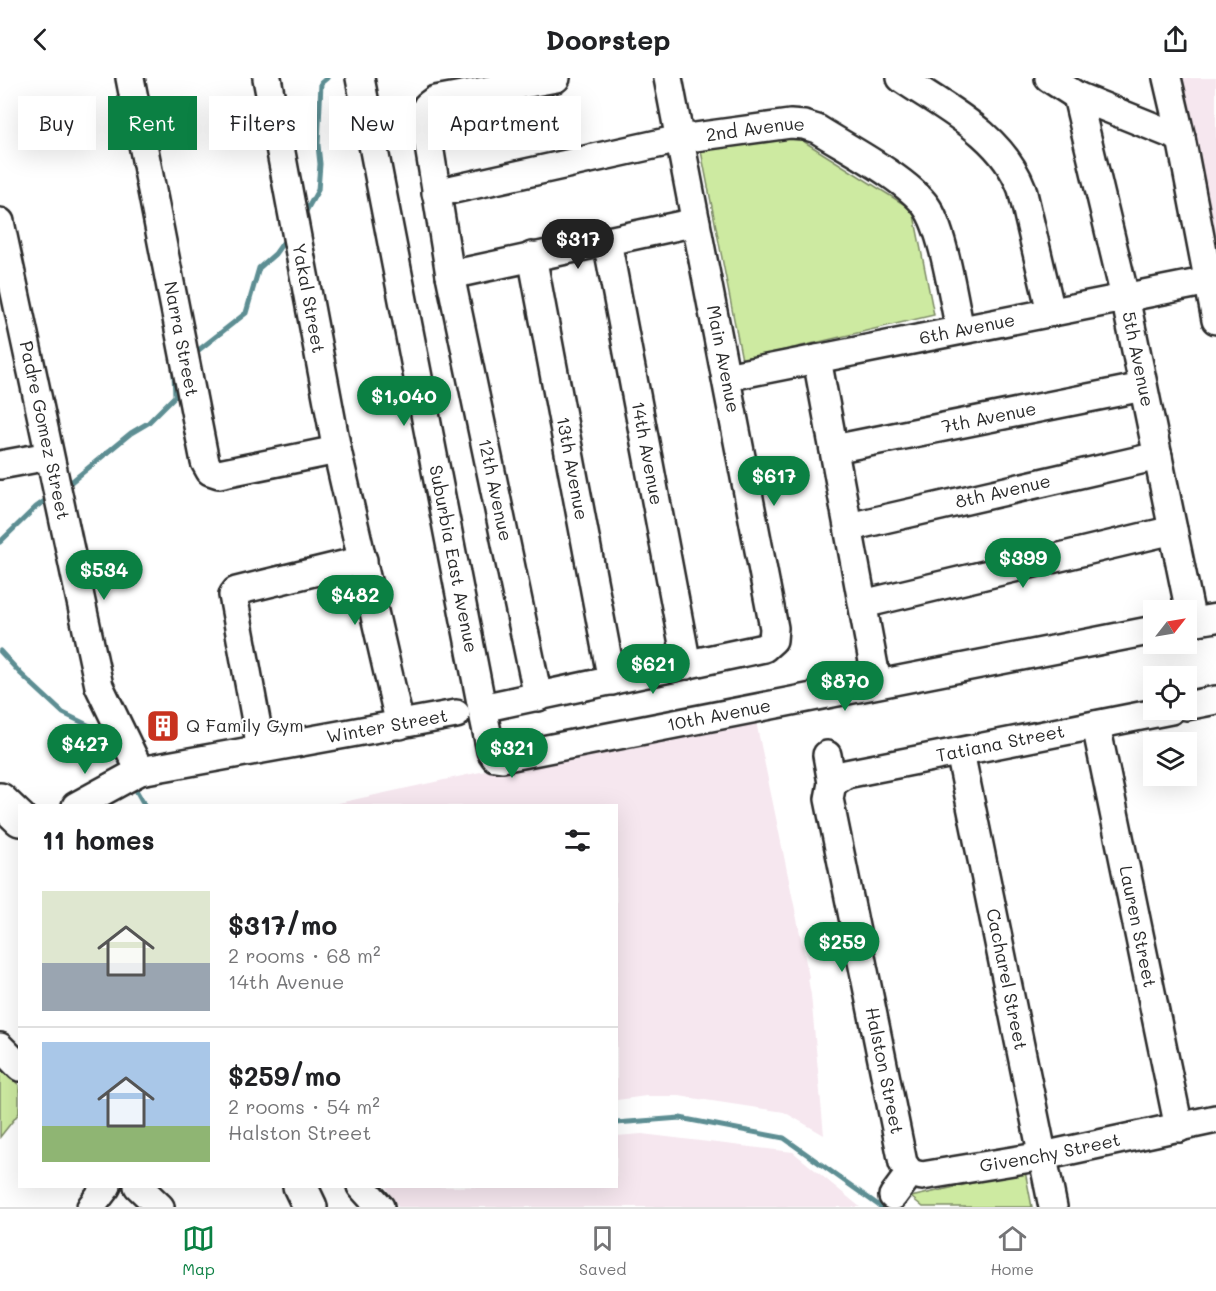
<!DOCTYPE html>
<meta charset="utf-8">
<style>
:root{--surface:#fff;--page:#f6f6f6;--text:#202124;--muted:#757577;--line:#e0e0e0;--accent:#0b8043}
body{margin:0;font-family:Mali,sans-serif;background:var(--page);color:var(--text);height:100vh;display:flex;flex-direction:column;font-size:22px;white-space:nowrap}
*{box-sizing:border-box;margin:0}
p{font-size:20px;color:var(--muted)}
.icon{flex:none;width:33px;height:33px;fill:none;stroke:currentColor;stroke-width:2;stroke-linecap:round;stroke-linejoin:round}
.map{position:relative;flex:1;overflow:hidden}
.side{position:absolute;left:18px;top:726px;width:600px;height:384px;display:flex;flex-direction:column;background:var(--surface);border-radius:0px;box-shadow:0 6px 24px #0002}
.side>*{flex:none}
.banner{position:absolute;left:18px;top:18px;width:600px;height:54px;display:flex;gap:12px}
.needle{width:39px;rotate:59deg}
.buttons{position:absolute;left:1143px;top:522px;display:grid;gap:12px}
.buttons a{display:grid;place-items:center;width:54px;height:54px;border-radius:0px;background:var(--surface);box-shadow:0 6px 24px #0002;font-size:30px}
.price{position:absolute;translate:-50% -51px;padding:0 14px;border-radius:21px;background:var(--accent);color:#fff;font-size:20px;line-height:39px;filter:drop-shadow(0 2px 3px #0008)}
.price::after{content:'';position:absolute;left:50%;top:36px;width:18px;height:14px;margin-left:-9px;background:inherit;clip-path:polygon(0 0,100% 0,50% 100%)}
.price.selected{background:#222;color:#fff}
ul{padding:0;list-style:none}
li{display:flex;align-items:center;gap:18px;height:150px;padding:0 24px}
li+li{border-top:2px solid var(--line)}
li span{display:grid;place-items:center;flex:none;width:168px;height:120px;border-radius:0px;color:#555}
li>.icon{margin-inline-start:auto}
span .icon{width:72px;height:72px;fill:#fffc;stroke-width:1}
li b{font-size:26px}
h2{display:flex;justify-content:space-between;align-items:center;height:72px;padding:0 24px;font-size:26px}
.pill{padding:0 21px;border-radius:0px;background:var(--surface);box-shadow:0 6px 24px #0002;font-size:21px;line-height:54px}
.pill.selected{background:var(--accent);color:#fff}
header{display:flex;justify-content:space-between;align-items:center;height:78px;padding:0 24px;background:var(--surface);font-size:27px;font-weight:800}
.tab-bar{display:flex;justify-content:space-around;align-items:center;height:84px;border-top:2px solid var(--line);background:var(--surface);font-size:16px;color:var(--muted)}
.tab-bar a{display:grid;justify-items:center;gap:3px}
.tab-bar .selected{color:var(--accent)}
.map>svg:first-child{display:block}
.built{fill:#f6e7ef}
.green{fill:#cdeaa1;stroke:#7c8a66;stroke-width:1.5}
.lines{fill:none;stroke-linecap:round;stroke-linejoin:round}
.stream{stroke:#5d8e93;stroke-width:5}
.minor-casing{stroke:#2b2b2b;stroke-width:32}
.major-casing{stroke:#2b2b2b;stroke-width:38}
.minor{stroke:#fff;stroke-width:27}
.major{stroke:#fff;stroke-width:33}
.labels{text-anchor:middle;stroke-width:4.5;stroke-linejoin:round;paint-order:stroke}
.street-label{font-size:18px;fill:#2b2b2b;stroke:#fff}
.poi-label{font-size:18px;fill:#2b2b2b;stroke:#fff;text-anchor:start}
</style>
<header><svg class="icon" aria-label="back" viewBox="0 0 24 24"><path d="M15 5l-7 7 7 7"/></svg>Doorstep<svg class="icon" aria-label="share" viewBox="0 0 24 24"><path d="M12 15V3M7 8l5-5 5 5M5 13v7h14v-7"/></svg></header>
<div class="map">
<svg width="1216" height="1129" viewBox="0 0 1216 1129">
<rect width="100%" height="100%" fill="#fff"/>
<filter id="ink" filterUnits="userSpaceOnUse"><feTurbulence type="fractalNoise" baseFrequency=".0167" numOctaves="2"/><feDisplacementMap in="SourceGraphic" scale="12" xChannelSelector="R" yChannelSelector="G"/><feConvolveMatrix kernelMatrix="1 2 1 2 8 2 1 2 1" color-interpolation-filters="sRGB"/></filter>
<g filter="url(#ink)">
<path class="built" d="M1175 0H1216V212Z
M754 634 809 899 808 900 811 917 824 1057 784 1034 679 1018H646L617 1022 616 728H325Z
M642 1056 793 1074 860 1129H398L386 1109 616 1108 617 1058Z"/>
<path class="green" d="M792 56 913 132 934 237 742 282 701 73Z
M0 990 19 1007V1035L0 1059Z
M1025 1093 1032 1129H923L911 1119Z"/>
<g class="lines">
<path class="stream" d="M305 135 318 112 320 86 318 67 321 5 327 0
M191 278 246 235 259 190 275 176 285 162
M65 409 131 355 148 345 175 318 174 296 177 291
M0 464 36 429 50 419
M0 573 21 596 63 635 98 652 111 667 124 691
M132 705 145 728
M616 1045 680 1040 784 1060 881 1129"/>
<defs>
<g id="minor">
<path id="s1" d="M130 0 205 384 210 393 219 396 337 372"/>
<path id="s2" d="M267 0 337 372 400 647"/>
<path id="s3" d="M360 0 482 630 491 673 495 679 502 680 527 675 1154 552"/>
<path d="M901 0C947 31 1002 57 1022 111L1051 234"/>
<path d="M1049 0 1077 18 1181 60"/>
<path d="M1167 0 1181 60 1216 242"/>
<path id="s4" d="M1077 18 1125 219 1192 544"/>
<path id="s5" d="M436 115 680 61 790 46 804 47 817 51C847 70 907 101 926 128 944 153 953 220 960 252"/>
<path id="s6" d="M0 144 99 608 140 693"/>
<path id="s7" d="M607 163 687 587"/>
<path id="s8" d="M532 178 612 603"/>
<path d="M450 197 696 144"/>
<path d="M817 281 877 605"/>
<path id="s9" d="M726 299 1209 203"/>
<path id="s10" d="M834 371 1143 309"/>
<path d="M0 387 49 378"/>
<path id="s11" d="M849 449 1158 378"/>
<path d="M863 526 1173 452"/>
<path d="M1186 545 1216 540"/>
<path d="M538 619 450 197 424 37 427 28 435 22 556 0"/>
<path d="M1186 628 1216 622"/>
<path d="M482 630 764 570 773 562 774 550 668 0"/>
<path id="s12" d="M1096 647 1179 1050"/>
<path d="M261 670 233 517 236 513 363 482"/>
<path id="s13" d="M960 674 1053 1129"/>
<path id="s14" d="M827 677 832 705 829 721 903 1085 910 1095"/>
<path id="s15" d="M832 705 846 696 1171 632"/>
<path id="s16" d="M76 728 140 693 456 636"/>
<path d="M0 969 20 989"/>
<path d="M138 1108 160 1129"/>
<path d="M361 1108 380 1129"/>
<path id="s17" d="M893 1118 910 1095 922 1098 1043 1078 1216 1041"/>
<path d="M91 1129 107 1108"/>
</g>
<path id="major" d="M0 722 20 741
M300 1108 310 1129"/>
</defs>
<use href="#minor" class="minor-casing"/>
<use href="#major" class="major-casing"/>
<use href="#minor" class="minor"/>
<use href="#major" class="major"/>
</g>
</g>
<defs>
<symbol id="building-square" viewBox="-11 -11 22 22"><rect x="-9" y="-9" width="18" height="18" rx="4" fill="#c8321e" stroke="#fff"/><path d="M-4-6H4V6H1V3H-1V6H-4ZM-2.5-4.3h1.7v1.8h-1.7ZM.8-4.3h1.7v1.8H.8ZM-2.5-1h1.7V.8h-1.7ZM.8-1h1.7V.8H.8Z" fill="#fff"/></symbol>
</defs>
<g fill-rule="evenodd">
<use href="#building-square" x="144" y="629" width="38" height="38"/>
</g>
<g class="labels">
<g class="street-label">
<text dy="6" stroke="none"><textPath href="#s5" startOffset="326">2nd Avenue</textPath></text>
<text dy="6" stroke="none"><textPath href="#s2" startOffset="224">Yakal Street</textPath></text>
<text dy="6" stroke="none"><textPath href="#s9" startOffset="246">6th Avenue</textPath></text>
<text dy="6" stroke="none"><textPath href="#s1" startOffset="266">Narra Street</textPath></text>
<text transform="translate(723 281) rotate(79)" y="6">Main Avenue</text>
<text dy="6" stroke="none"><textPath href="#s4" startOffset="270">5th Avenue</textPath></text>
<text dy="6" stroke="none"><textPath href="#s10" startOffset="158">7th Avenue</textPath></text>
<text dy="6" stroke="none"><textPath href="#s6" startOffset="213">Padre Gomez Street</textPath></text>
<text dy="6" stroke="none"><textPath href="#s7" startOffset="216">14th Avenue</textPath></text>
<text dy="6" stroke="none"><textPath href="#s8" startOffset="216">13th Avenue</textPath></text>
<text transform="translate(495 412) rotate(78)" y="6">12th Avenue</text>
<text dy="6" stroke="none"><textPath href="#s11" startOffset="158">8th Avenue</textPath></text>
<text dy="6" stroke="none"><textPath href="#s3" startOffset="490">Suburbia East Avenue</textPath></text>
<text dy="6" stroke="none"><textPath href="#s3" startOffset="921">10th Avenue</textPath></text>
<text dy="6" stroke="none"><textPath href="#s16" startOffset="324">Winter Street</textPath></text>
<text dy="6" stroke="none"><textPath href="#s15" startOffset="174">Tatiana Street</textPath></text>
<text dy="6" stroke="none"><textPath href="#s12" startOffset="206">Lauren Street</textPath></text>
<text dy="6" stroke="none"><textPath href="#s13" startOffset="232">Cacharel Street</textPath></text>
<text dy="6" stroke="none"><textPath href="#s14" startOffset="322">Halston Street</textPath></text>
<text dy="6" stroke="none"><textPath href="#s17" startOffset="171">Givenchy Street</textPath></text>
</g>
<g class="poi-label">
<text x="186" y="654">Q Family Gym</text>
</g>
</g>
</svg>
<div class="buttons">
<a><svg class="needle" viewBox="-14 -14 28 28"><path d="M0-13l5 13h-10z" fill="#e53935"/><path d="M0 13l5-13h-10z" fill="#757577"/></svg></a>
<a><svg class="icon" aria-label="locate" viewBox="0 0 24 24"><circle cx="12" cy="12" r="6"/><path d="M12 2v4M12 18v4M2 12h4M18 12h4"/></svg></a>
<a><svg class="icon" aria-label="layers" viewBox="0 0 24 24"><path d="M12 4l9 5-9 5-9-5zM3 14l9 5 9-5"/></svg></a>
</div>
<b class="price selected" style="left:578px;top:192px">$317</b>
<b class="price" style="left:404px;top:349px">$1,040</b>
<b class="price" style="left:774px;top:429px">$617</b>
<b class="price" style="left:1023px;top:511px">$399</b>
<b class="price" style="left:104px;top:523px">$534</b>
<b class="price" style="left:355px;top:548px">$482</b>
<b class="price" style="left:653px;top:617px">$621</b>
<b class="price" style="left:845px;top:634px">$870</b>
<b class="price" style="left:85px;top:697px">$427</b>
<b class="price" style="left:512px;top:701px">$321</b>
<b class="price" style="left:842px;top:895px">$259</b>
<div class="banner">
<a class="pill">Buy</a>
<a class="pill selected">Rent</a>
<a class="pill">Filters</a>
<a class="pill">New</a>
<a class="pill">Apartment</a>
</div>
<section class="side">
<h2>11 homes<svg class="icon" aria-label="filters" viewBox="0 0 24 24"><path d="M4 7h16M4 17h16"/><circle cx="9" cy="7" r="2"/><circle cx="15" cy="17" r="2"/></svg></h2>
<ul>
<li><span style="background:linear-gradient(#dfe7d0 60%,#9aa5b1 0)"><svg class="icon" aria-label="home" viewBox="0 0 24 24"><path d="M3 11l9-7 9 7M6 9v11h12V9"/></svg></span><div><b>$317/mo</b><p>2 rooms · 68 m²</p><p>14th Avenue</p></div></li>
<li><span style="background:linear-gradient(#a9c7e8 70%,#8fb573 0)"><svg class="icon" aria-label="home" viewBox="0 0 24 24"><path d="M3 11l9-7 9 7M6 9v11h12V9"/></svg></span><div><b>$259/mo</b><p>2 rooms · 54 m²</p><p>Halston Street</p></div></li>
</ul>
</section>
</div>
<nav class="tab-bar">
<a class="selected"><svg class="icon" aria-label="map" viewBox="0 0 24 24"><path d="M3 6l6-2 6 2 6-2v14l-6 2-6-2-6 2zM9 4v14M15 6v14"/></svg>Map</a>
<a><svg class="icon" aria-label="saved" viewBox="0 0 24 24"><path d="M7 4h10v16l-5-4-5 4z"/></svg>Saved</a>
<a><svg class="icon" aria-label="home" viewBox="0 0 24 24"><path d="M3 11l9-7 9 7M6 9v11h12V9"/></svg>Home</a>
</nav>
